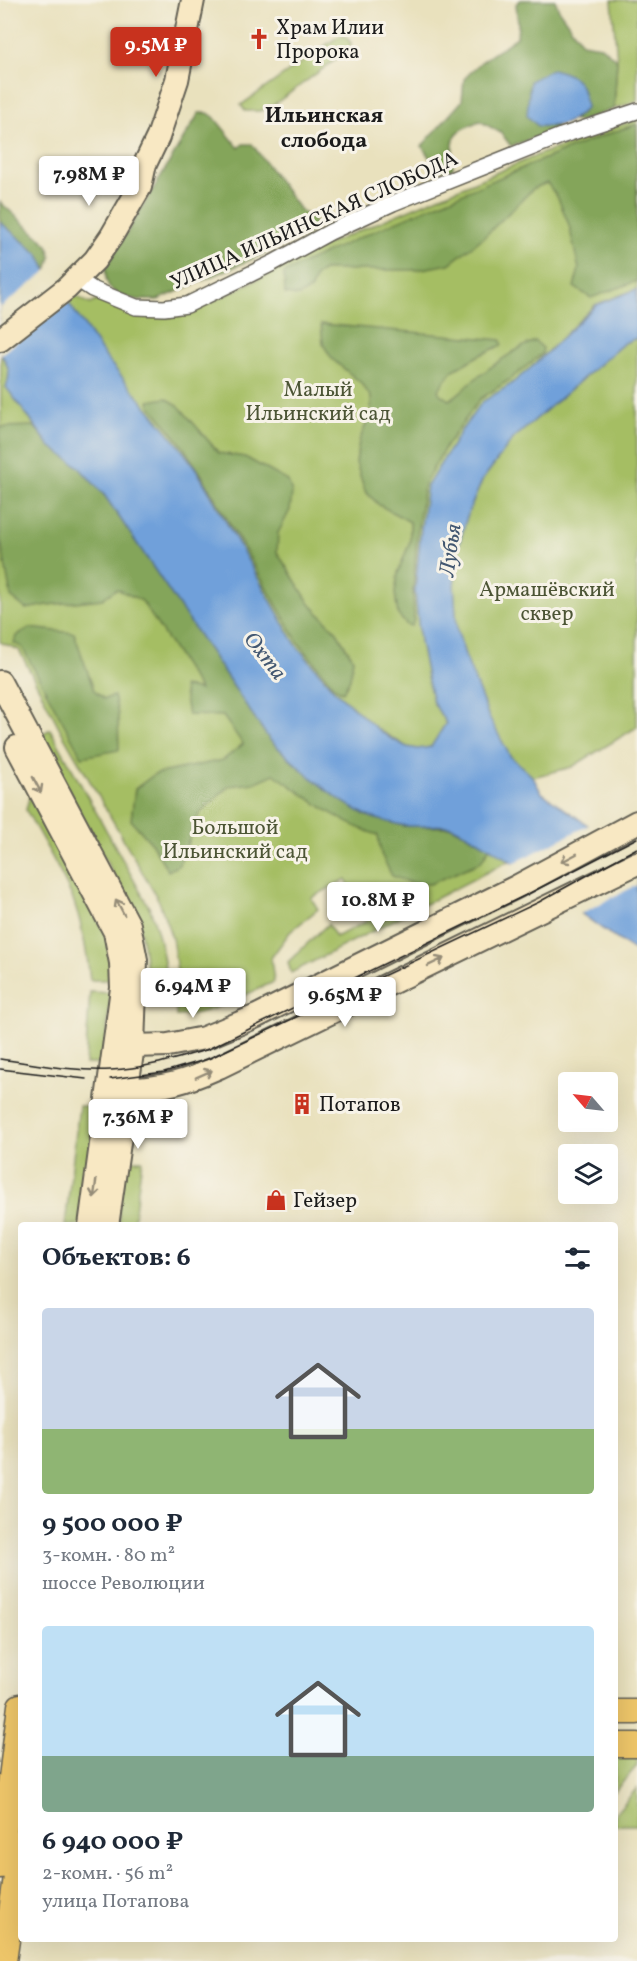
<!DOCTYPE html>
<html lang="ru">
<meta charset="utf-8">
<style>
:root{--surface:#fff;--page:#f6f6f7;--text:#1f2937;--muted:#747a83;--accent:#c8321e}
body{margin:0;font-family:Vollkorn,serif;background:var(--page);color:var(--text);height:100vh;display:flex;flex-direction:column;font-size:22px;white-space:nowrap}
*{box-sizing:border-box;margin:0}
p{font-size:20px;color:var(--muted)}
.icon{flex:none;width:33px;height:33px;fill:none;stroke:currentColor;stroke-width:2;stroke-linecap:round;stroke-linejoin:round}
.map{position:relative;flex:1;overflow:hidden}
.details{position:absolute;left:18px;top:1222px;width:600px;height:720px;display:flex;flex-direction:column;background:var(--surface);border-radius:6px;box-shadow:0 6px 24px #0002}
.details>*{flex:none}
.needle{width:39px;rotate:298deg}
.tools{position:absolute;left:558px;top:1072px;display:grid;gap:12px}
.tools a{display:grid;place-items:center;width:60px;height:60px;border-radius:6px;background:var(--surface);box-shadow:0 6px 24px #0002;font-size:30px}
.price{position:absolute;translate:-50% -51px;padding:0 14px;border-radius:6px;background:#fff;color:#222;font-size:20px;line-height:39px;filter:drop-shadow(0 2px 3px #0008)}
.price::after{content:'';position:absolute;left:50%;top:36px;width:18px;height:14px;margin-left:-9px;background:inherit;clip-path:polygon(0 0,100% 0,50% 100%)}
.price.active{background:var(--accent);color:#fff}
ul{padding:0;list-style:none}
li{display:grid;align-content:center;gap:12px;height:318px;padding:0 24px}
li span{display:grid;place-items:center;height:186px;border-radius:6px;color:#555}
li>.icon{margin-inline-start:auto}
span .icon{width:108px;height:108px;fill:#fffc;stroke-width:1}
li b{font-size:26px}
h2{display:flex;justify-content:space-between;align-items:center;height:72px;padding:0 24px;font-size:26px}
.map>svg:first-child{display:block}
.green{fill:#a5be64;stroke:#606d40;stroke-width:1.5}
.forest{fill:#84a55a;stroke:#50603b;stroke-width:1.5}
.water{fill:#70a0da;stroke:#465e7b;stroke-width:1.5}
.pier{fill:#e9e1bd}
.lines{fill:none;stroke-linecap:round;stroke-linejoin:round}
.street-casing{stroke:#646154;stroke-width:18}
.secondary-casing{stroke:#646154;stroke-width:26}
.primary-casing{stroke:#646154;stroke-width:27}
.street{stroke:#fff;stroke-width:15}
.secondary{stroke:#f8e8c3;stroke-width:22}
.primary{stroke:#edc569;stroke-width:24}
.tram{stroke:#1c1c1c;stroke-width:1.5}
.oneway{stroke:#958c78}
.labels{text-anchor:middle;stroke-width:6;stroke-linejoin:round;paint-order:stroke}
.poi-label{font-size:21px;fill:#1c1c1c;stroke:#f7f3e8;text-anchor:start}
.street-label{font-size:21px;fill:#1c1c1c;stroke:#f7f3e8}
.park-label{font-size:21px;fill:#4c5535;stroke:#f7f3e8}
.neighbourhood-label{font-size:22px;font-weight:bold;fill:#1c1c1c;stroke:#f7f3e8}
.water-label{font-size:22px;font-style:italic;fill:#425771;stroke:#f7f3e8}
</style>
<div class="map">
<svg width="637" height="1961" viewBox="0 0 637 1961">
<rect width="100%" height="100%" fill="#f7f3e8"/>
<filter id="ink" filterUnits="userSpaceOnUse"><feTurbulence type="fractalNoise" baseFrequency=".0167" numOctaves="2"/><feDisplacementMap in="SourceGraphic" scale="12" xChannelSelector="R" yChannelSelector="G"/><feConvolveMatrix kernelMatrix="1 2 1 2 8 2 1 2 1" color-interpolation-filters="sRGB"/></filter>
<filter id="wash" filterUnits="userSpaceOnUse"><feTurbulence type="fractalNoise" baseFrequency=".008" numOctaves="4" result="noise"/><feDisplacementMap in="SourceGraphic" scale="24" xChannelSelector="R" yChannelSelector="G"/><feGaussianBlur stdDeviation="1.35" result="paint"/><feColorMatrix in="noise" values="0 0 0 0 0 0 0 0 0 0 0 0 0 0 0 0 0 1.4 0 .05"/><feComposite in="paint" operator="in"/></filter>
<g filter="url(#wash)">
<rect width="100%" height="100%" fill="#e9e1bd"/>
<path class="green" d="M612 0H637V101L614 109 617 60Z
M339 36H345L351 43 350 49 276 103 261 111H245L241 105Z
M637 119V289L595 305 533 366 510 385 421 528 415 591 420 641 427 677 433 702 446 723 431 747 418 749 407 747 376 728 334 690 296 645 196 469 107 359 68 302 76 296 90 304 98 300 130 313 155 316 167 317 193 311 330 243 538 155Z
M637 338V727L572 767 533 777 510 756 488 715 466 658 457 630 454 585 458 548 468 513 483 479 513 439 624 343Z
M1 354C9 366 11 373 6 387L50 446 105 496 269 739 295 764 342 801 367 816 452 827 490 847 509 861 291 973 288 962 328 924 336 937 367 921 346 879 311 898 318 909 290 932 271 958 274 982C243 995 210 1015 176 1016L177 970 172 938 159 901 61 731 19 650 0 642Z
M50 729 150 909C159 934 165 956 166 982L146 983C146 960 144 941 137 919L39 736Z
M30 794 106 935 110 955 112 980H90C87 953 83 927 74 902 61 870 42 840 26 810Z
M90 992 111 993 103 1064H85Z
M79 1106 98 1107 81 1225 65 1226Z
M130 1160H142L133 1225 120 1226 118 1204 126 1163Z
M615 1755H637V1766L615 1791Z
M637 1788V1825H615V1814Z"/>
<path class="forest" d="M520 0H555L560 12 582 43 601 46 617 60 614 109 578 122 574 120 586 108 538 126 556 127 555 130 511 146 501 133 480 121C449 133 453 136 453 168L446 171 436 168 422 146 462 101 464 79 481 62 517 37 518 23 516 4Z
M199 113H208L214 117 239 148 243 144H252L300 210 315 221 310 234 158 300C142 301 113 300 107 282 105 278 106 271 106 267Z
M637 124V281L591 298 574 287 579 269 569 225 558 198 547 183 534 188 484 237 449 264 417 270H326L316 275 311 289 299 296 285 294 284 273C341 244 400 220 459 195 518 170 576 144 637 124Z
M0 202 48 245 51 257 47 271 39 255 0 222Z
M321 324 501 340 502 345 478 356 452 371 438 390 440 394 449 400C458 395 464 389 471 382 491 367 512 350 535 341L543 348 542 354 509 380 480 399 446 446 424 484 417 535 413 591 414 620 412 626 407 625 398 615 395 593 398 573 410 541V522L379 505 365 491 356 463 359 441 371 413V397L360 382 332 359 323 344Z
M166 398 178 405 219 453 245 457 288 481 292 492 290 510 278 533 277 552 310 604 337 632 353 659 350 679 343 692 334 687 298 642 201 474 179 441 150 405 149 401Z
M34 426 50 446 78 466 105 496 269 739 295 764 342 801 367 816 404 826 452 827 490 847 481 862 430 884H413L392 876 381 854 378 835C342 825 305 795 274 774L254 783 229 786 199 814 179 865 168 871 152 844 131 820 135 789 155 774 223 760 243 744 223 716 188 715 183 686 200 690 142 601 117 589 102 599 48 605 26 609 11 597 0 537V430L2 427Z
M29 628 74 633 94 690 104 699 114 696 118 714 119 750 82 757 22 647 14 643 16 636Z"/>
<path class="water" d="M552 69C578 75 583 82 586 108 570 124 561 127 538 126L527 116 530 81Z
M0 222 39 255 47 271 107 359 177 443 196 469 296 645 334 690 376 728 390 738 407 747 418 749 431 747 446 723 433 702 427 677 420 641 415 591 421 528 427 486 461 431 482 402 510 385 533 366 596 305 637 289V338L624 343 513 439 483 479 468 513 458 548 454 585 457 630 466 658 488 715 510 756 533 777 541 792 637 860V952C575 914 521 861 455 828 442 822 417 829 401 825 390 822 376 820 366 815 329 797 298 766 269 739L105 496 78 466 50 446 6 387C12 373 8 365 0 352Z"/>
<path class="pier" d="M49 269 70 300 0 355V308Z
M591 824 637 857V885L578 915 510 865Z"/>
</g>
<g filter="url(#ink)">
<g class="lines">
<defs>
<path id="street" d="M77 279 92 289 136 307 164 308 187 305 273 263 330 232 393 203 561 136 637 111"/>
<path id="secondary" d="M0 340 67 288 95 260 111 237 140 187 145 164 158 137 177 80 193 0
M0 682 129 925 136 960 133 1046 107 1226
M17 747 115 932 121 963 122 988 90 1226
M112 1068 133 1046 168 1045 204 1038 257 1016 518 886 637 822
M127 1090C166 1087 183 1083 219 1067L637 863"/>
<path id="primary" d="M615 1712H637
M615 1745H637
M0 1866 20 1706
M4 1961 21 1842"/>
</defs>
<use href="#street" class="street-casing"/>
<use href="#secondary" class="secondary-casing"/>
<use href="#primary" class="primary-casing"/>
<use href="#street" class="street"/>
<use href="#secondary" class="secondary"/>
<use href="#primary" class="primary"/>
<path class="tram" d="M0 1059C37 1064 74 1072 111 1070 143 1069 175 1059 206 1050L528 894 637 838
M0 1069 86 1079
M110 1079 164 1072 208 1059 539 902 637 848"/>
</g>
<defs><path id="oneway-shaft" d="M-6 0H5M1.5-3L5.5 0L1.5 3" fill="none" stroke-width="1.6" stroke-linecap="round" stroke-linejoin="round" transform="scale(1.5)"/></defs>
<g class="oneway">
<use href="#oneway-shaft" transform="translate(37 785) rotate(62)"/>
<use href="#oneway-shaft" transform="translate(569 858) rotate(152)"/>
<use href="#oneway-shaft" transform="translate(120 907) rotate(-118)"/>
<use href="#oneway-shaft" transform="translate(436 962) rotate(-26)"/>
<use href="#oneway-shaft" transform="translate(204 1074) rotate(-24)"/>
<use href="#oneway-shaft" transform="translate(95 1189) rotate(98)"/>
</g>
</g>
<defs>
<symbol id="church-bare" viewBox="-9 -9 18 18"><path d="M-1.2-6h2.4v3.5h3.3v2.4h-3.3V6h-2.4V-.1h-3.3v-2.4h3.3Z" fill="#c8321e" stroke="#f7f3e8" stroke-width="2.5" paint-order="stroke"/></symbol>
<symbol id="building-bare" viewBox="-9 -9 18 18"><path d="M-4-6H4V6H1V3H-1V6H-4ZM-2.5-4.3h1.7v1.8h-1.7ZM.8-4.3h1.7v1.8H.8ZM-2.5-1h1.7V.8h-1.7ZM.8-1h1.7V.8H.8Z" fill="#c8321e" stroke="#f7f3e8" stroke-width="2.5" paint-order="stroke"/></symbol>
<symbol id="shop-bare" viewBox="-9 -9 18 18"><path d="M-5-2.5h2.3a2.7 3.5 0 0 1 5.4 0H5L5.5 6h-11ZM-1.5-2.5h3a1.5 2.3 0 0 0-3 0Z" fill="#c8321e" stroke="#f7f3e8" stroke-width="2.5" paint-order="stroke"/></symbol>
</defs>
<g fill-rule="evenodd">
<use href="#church-bare" x="244" y="24" width="30" height="30"/>
<use href="#building-bare" x="287" y="1089" width="30" height="30"/>
<use href="#shop-bare" x="261" y="1185" width="30" height="30"/>
</g>
<g class="labels">
<g class="poi-label">
<text x="276" y="34">Храм Илии<tspan x="276" dy="24">Пророка</tspan></text>
<text x="319" y="1111">Потапов</text>
<text x="293" y="1207">Гейзер</text>
</g>
<g class="street-label">
<text transform="translate(314 220) rotate(-24)" y="7">УЛИЦА ИЛЬИНСКАЯ СЛОБОДА</text>
</g>
<g class="park-label">
<text x="318" y="396">Малый<tspan x="318" dy="24">Ильинский сад</tspan></text>
<text x="547" y="596">Армашёвский<tspan x="547" dy="24">сквер</tspan></text>
<text x="235" y="834">Большой<tspan x="235" dy="24">Ильинский сад</tspan></text>
</g>
<g class="neighbourhood-label">
<text x="324" y="122">Ильинская<tspan x="324" dy="25">слобода</tspan></text>
</g>
<g class="water-label">
<text transform="translate(449 550) rotate(-82)" y="8">Лубья</text>
<text transform="translate(266 655) rotate(52)" y="8">Охта</text>
</g>
</g>
</svg>
<div class="tools">
<a><svg class="needle" viewBox="-14 -14 28 28"><path d="M0-13l5 13h-10z" fill="#e53935"/><path d="M0 13l5-13h-10z" fill="#747a83"/></svg></a>
<a><svg class="icon" aria-label="layers" viewBox="0 0 24 24"><path d="M12 4l9 5-9 5-9-5zM3 14l9 5 9-5"/></svg></a>
</div>
<b class="price active" style="left:156px;top:78px">9.5M ₽</b>
<b class="price" style="left:89px;top:207px">7.98M ₽</b>
<b class="price" style="left:378px;top:933px">10.8M ₽</b>
<b class="price" style="left:193px;top:1019px">6.94M ₽</b>
<b class="price" style="left:345px;top:1028px">9.65M ₽</b>
<b class="price" style="left:138px;top:1150px">7.36M ₽</b>
<section class="details">
<h2>Объектов: 6<svg class="icon" aria-label="filters" viewBox="0 0 24 24"><path d="M4 7h16M4 17h16"/><circle cx="9" cy="7" r="2"/><circle cx="15" cy="17" r="2"/></svg></h2>
<ul>
<li><span style="background:linear-gradient(#c9d6e8 65%,#8fb573 0)"><svg class="icon" aria-label="home" viewBox="0 0 24 24"><path d="M3 11l9-7 9 7M6 9v11h12V9"/></svg></span><div><b>9 500 000 ₽</b><p>3-комн. · 80 m²</p><p>шоссе Революции</p></div></li>
<li><span style="background:linear-gradient(#bfe0f5 70%,#7fa58c 0)"><svg class="icon" aria-label="home" viewBox="0 0 24 24"><path d="M3 11l9-7 9 7M6 9v11h12V9"/></svg></span><div><b>6 940 000 ₽</b><p>2-комн. · 56 m²</p><p>улица Потапова</p></div></li>
</ul>
</section>
</div>
